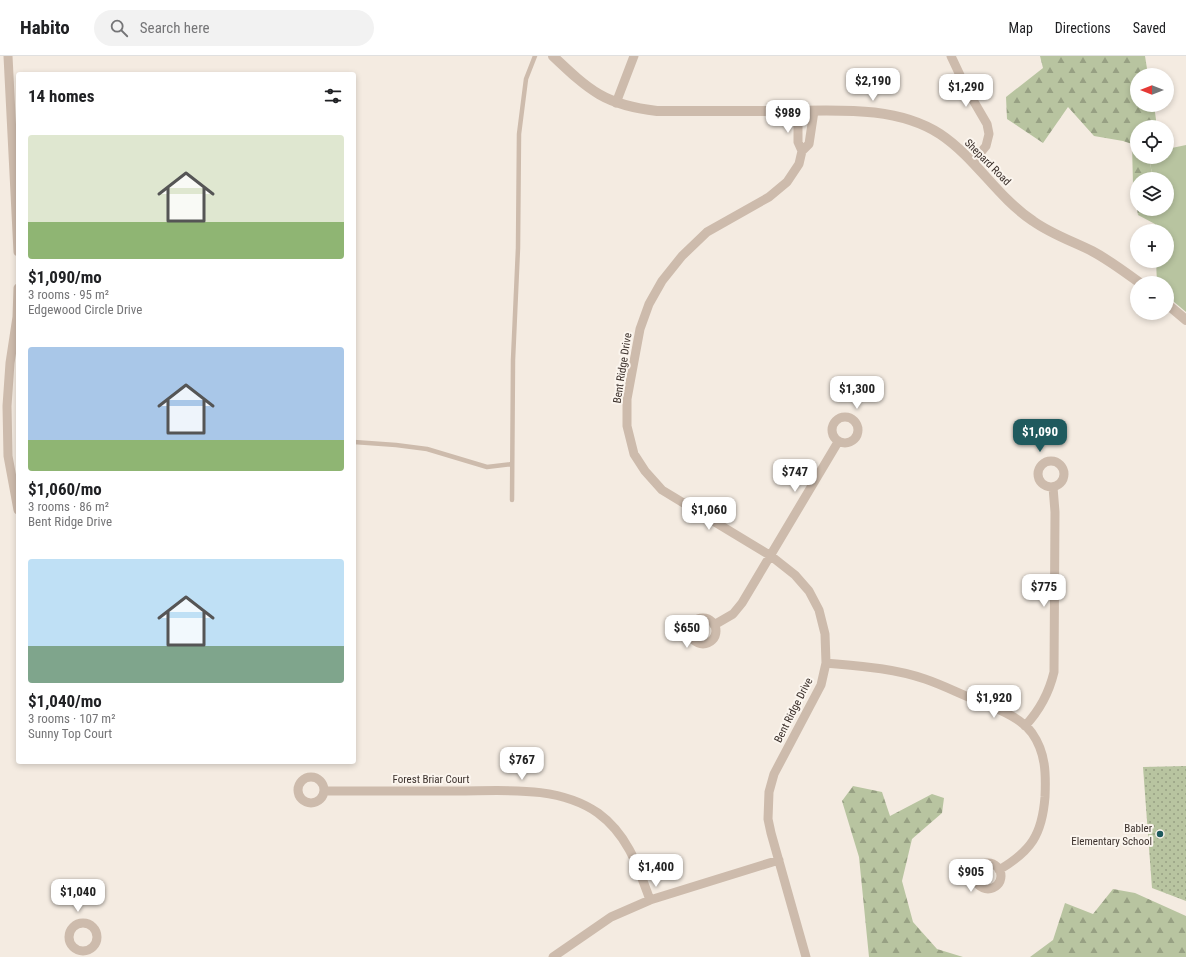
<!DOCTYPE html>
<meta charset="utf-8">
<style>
:root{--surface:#fff;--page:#f2f2f2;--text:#202124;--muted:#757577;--line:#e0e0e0;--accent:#1f5a5e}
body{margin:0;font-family:"Roboto Condensed",sans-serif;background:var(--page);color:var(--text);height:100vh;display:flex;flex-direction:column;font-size:15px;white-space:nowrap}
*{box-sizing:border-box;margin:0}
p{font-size:13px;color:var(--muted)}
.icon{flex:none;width:22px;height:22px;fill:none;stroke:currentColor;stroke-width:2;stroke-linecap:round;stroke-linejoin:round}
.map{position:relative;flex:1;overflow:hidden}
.panel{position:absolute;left:16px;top:16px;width:340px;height:692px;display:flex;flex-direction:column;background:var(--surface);border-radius:4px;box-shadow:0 2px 6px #0003}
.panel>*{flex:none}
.needle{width:26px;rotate:270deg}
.controls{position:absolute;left:1130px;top:12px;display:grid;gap:8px}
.controls a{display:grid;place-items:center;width:44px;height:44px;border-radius:50%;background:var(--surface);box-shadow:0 2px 6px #0003;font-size:20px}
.price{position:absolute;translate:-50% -34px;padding:0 9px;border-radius:8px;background:#fff;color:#222;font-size:13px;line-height:26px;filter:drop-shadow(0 1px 2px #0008)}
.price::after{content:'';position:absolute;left:50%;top:24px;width:12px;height:9px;margin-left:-6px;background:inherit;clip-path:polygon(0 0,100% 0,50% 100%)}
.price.on{background:var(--accent);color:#fff}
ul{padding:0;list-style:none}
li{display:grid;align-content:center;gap:8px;height:212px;padding:0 12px}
li span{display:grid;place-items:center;height:124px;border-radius:4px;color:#555}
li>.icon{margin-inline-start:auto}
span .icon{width:72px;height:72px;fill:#fffc;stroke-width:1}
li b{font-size:17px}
h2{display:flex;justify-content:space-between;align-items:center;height:48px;padding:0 12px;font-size:17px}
header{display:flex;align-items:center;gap:24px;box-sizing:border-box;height:56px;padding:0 20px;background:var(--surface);border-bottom:1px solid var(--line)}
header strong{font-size:19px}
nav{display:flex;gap:22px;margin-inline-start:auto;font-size:14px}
.search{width:280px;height:36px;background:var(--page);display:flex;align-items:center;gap:10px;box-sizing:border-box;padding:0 14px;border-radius:22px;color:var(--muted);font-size:15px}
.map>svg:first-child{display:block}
.grass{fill:#b8c4a0}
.forest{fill:url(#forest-firs)}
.park{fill:url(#park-dots)}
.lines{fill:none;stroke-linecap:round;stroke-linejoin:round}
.service{stroke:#cdbbac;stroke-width:4.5}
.minor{stroke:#cdbbac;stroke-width:9}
.tertiary{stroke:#cdbbac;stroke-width:10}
.poi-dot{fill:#1f5a5e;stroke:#fbf5ee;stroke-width:1.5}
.labels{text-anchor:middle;stroke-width:4;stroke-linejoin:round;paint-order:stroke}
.street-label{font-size:11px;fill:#3b302b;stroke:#fbf5ee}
.poi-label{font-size:11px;fill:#3b302b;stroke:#fbf5ee;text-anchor:end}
</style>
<header>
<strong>Habito</strong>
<div class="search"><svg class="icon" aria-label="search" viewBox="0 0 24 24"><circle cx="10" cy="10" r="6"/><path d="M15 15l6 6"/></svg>Search here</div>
<nav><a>Map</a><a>Directions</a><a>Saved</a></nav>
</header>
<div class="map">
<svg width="1186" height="901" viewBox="0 0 1186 901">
<defs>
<pattern id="forest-firs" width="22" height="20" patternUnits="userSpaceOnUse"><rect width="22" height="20" fill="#b8c4a0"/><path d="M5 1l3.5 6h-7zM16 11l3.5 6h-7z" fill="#97a083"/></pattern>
<pattern id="park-dots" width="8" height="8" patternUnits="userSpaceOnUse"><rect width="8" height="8" fill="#b8c4a0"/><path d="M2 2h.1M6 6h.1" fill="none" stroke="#97a083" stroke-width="1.8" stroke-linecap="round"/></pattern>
</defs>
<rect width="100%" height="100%" fill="#f4ebe1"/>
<path class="grass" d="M1186 89V256L1167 240V227H1157L1156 205H1167V175H1155V168L1138 159 1140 153H1167V123H1153L1149 101H1167V93Z"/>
<path class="forest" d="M1040 0H1145L1148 19H1137V49H1154L1157 71H1137V101H1149L1153 123H1137V153H1140L1138 159 1133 129 1132 88 1123 85 1094 80 1068 51 1043 87 1007 63 1006 41 1043 12Z
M853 730 882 736 890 760 932 738 944 742 942 757 912 783 902 825 913 866 937 893 963 901H869L859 801 842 745Z
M1113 833 1135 837 1186 860V901H1030L1053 884 1065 847 1093 858Z"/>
<path class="park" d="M1186 710V845L1152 832 1143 711Z"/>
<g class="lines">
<path class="service" d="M354 386 396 389 427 393 487 411 512 408
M512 444 513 304 518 192 519 78 526 23 535 0"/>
<path class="minor" d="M8 0 18 196
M951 0 966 32 987 68 989 78 986 90 973 106
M616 47 634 0
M798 55V86L802 95
M18 232 17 261 10 307 7 350 8 400 18 454
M832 374a13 13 0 1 1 26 0a13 13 0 1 1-26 0Z
M1038 418a13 13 0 1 1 26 0a13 13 0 1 1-26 0Z
M690 575a13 13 0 1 1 26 0a13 13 0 1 1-26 0Z
M714 569 733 558 742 547 838 386
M826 607C859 610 893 612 925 623 943 629 960 638 978 645 997 653 1019 660 1032 677 1046 697 1046 718 1045 741 1042 779 1031 795 999 814
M1025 670C1040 654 1049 637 1054 616L1055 456 1053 431
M298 734a13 13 0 1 1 26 0a13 13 0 1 1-26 0Z
M325 735C365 735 406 735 447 735 496 736 555 727 598 757 628 779 638 811 650 844
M975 820a13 13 0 1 1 26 0a13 13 0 1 1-26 0Z
M69 881a14 14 0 1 1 28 0a14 14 0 1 1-28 0Z
M553 901 611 861 650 844 779 804
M806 901 771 777 768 763 769 736 774 718 821 629 826 607 825 578 819 554 809 535 795 519 771 500 662 434 645 415 634 398 627 370V343L640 273 649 248 662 225 682 200 707 176 769 141 787 126 799 108 802 95 809 88 814 55"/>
<path class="tertiary" d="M553 0C590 35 605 49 657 55 697 55 738 55 778 55 830 55 894 48 940 78 976 102 997 141 1033 165 1051 178 1072 185 1092 195 1109 204 1125 216 1140 227
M1167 248 1186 264"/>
</g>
<circle class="poi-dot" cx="1160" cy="778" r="4"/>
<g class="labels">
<g class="street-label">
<text transform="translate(988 106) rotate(45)" y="4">Shepard Road</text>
<text transform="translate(622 312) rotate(-81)" y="4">Bent Ridge Drive</text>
<text transform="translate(793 654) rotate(-63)" y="4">Bent Ridge Drive</text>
<text x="431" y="727">Forest Briar Court</text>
</g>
<g class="poi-label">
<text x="1152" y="776">Babler<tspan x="1152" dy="13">Elementary School</tspan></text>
</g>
</g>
</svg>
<div class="controls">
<a><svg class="needle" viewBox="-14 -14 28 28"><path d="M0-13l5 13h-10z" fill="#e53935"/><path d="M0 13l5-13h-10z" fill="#757577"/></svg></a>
<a><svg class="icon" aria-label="locate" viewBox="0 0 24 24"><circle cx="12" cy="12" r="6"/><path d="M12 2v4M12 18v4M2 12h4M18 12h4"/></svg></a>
<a><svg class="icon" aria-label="layers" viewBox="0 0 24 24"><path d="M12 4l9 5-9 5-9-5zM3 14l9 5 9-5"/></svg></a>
<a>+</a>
<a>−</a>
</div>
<b class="price" style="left:873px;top:46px">$2,190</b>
<b class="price" style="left:966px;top:52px">$1,290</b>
<b class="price" style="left:788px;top:78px">$989</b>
<b class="price" style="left:857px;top:354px">$1,300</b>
<b class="price on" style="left:1040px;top:397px">$1,090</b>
<b class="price" style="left:795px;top:437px">$747</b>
<b class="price" style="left:709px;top:475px">$1,060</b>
<b class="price" style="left:1044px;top:552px">$775</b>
<b class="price" style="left:687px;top:593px">$650</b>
<b class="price" style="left:994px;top:663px">$1,920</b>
<b class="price" style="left:522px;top:725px">$767</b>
<b class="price" style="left:656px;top:832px">$1,400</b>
<b class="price" style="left:971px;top:837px">$905</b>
<b class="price" style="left:78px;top:857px">$1,040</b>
<section class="panel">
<h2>14 homes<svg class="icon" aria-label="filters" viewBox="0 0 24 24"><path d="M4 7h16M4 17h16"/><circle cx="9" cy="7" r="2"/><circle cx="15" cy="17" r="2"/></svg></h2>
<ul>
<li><span style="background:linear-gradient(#dfe7d0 70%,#8fb573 0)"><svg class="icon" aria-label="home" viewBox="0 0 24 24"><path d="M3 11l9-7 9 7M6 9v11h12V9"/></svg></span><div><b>$1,090/mo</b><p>3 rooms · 95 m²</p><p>Edgewood Circle Drive</p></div></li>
<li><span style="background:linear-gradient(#a9c7e8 75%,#8fb573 0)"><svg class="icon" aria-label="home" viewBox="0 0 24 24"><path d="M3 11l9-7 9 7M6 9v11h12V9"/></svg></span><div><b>$1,060/mo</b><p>3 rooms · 86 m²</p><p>Bent Ridge Drive</p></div></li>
<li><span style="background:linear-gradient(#bfe0f5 70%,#7fa58c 0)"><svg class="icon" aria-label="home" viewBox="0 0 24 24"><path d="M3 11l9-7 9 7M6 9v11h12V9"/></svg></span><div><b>$1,040/mo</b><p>3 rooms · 107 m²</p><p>Sunny Top Court</p></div></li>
</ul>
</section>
</div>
